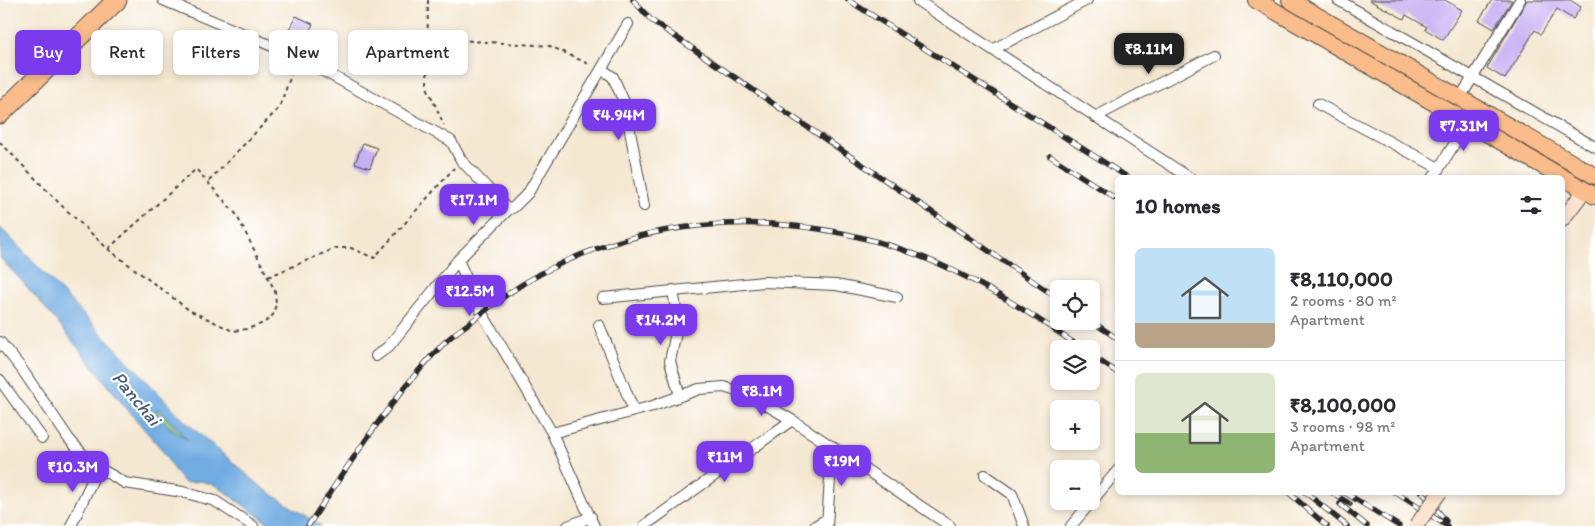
<!DOCTYPE html>
<meta charset="utf-8">
<style>
:root{--surface:#fff;--page:#f7f7f7;--text:#2b2b33;--muted:#7c7c81;--line:#e1e1e2;--accent:#7c3aed}
body{margin:0;font-family:Itim,sans-serif;background:var(--page);color:var(--text);height:100vh;display:flex;flex-direction:column;font-size:19px;white-space:nowrap}
*{box-sizing:border-box;margin:0}
p{font-size:16px;color:var(--muted)}
.icon{flex:none;width:28px;height:28px;fill:none;stroke:currentColor;stroke-width:2;stroke-linecap:round;stroke-linejoin:round}
.map{position:relative;flex:1;overflow:hidden}
.side{position:absolute;left:1115px;top:175px;width:450px;height:320px;display:flex;flex-direction:column;background:var(--surface);border-radius:8px;box-shadow:0 2px 8px #0003}
.side>*{flex:none}
.banner{position:absolute;left:15px;top:30px;width:475px;height:45px;display:flex;gap:10px}
.fabs{position:absolute;left:1050px;top:280px;display:grid;gap:10px}
.fabs a{display:grid;place-items:center;width:50px;height:50px;border-radius:8px;background:var(--surface);box-shadow:0 2px 8px #0003;font-size:25px}
.price{position:absolute;translate:-50% -42px;padding:0 11px;border-radius:10px;background:var(--accent);color:#fff;font-size:16px;line-height:32px;filter:drop-shadow(0 1px 2px #0008)}
.price::after{content:'';position:absolute;left:50%;top:30px;width:15px;height:11px;margin-left:-8px;background:inherit;clip-path:polygon(0 0,100% 0,50% 100%)}
.price.current{background:#222;color:#fff}
ul{padding:0;list-style:none}
li{display:flex;align-items:center;gap:15px;height:125px;padding:0 20px}
li+li{border-top:1px solid var(--line)}
li span{display:grid;place-items:center;flex:none;width:140px;height:100px;border-radius:8px;color:#555}
li>.icon{margin-inline-start:auto}
span .icon{width:60px;height:60px;fill:#fffc;stroke-width:1}
li b{font-size:21px}
h2{display:flex;justify-content:space-between;align-items:center;height:60px;padding:0 20px;font-size:21px}
.chip{padding:0 18px;border-radius:8px;background:var(--surface);box-shadow:0 2px 8px #0003;font-size:18px;line-height:45px}
.chip.current{background:var(--accent);color:#fff}
.map>svg:first-child{display:block}
.green{fill:#9bcd7d;stroke:#637c54}
.water{fill:#71ace2;stroke:#4e6c86;fill-rule:evenodd}
.building{fill:#c7b1f3}
.lines{fill:none;stroke-linecap:round;stroke-linejoin:round}
.street-casing{stroke:#494744;stroke-width:12}
.secondary-casing{stroke:#494744;stroke-width:16}
.primary-casing{stroke:#494744;stroke-width:18}
.highway-casing{stroke:#494744;stroke-width:21}
.path{stroke:#494744;stroke-width:2;stroke-dasharray:4 4;stroke-linecap:butt}
.street{stroke:#fff;stroke-width:10}
.secondary{stroke:#fde4d0;stroke-width:14}
.primary{stroke:#f9bc8a;stroke-width:16}
.highway{stroke:#f9bc8a;stroke-width:19}
.rail-casing{stroke:#2b2b2b;stroke-width:5.5}
.rail{stroke:#fff;stroke-width:4;stroke-dasharray:11;stroke-linecap:butt}
.secondary-bridge-casing{stroke:#494744;stroke-width:16;stroke-linecap:butt}
.secondary-bridge{stroke:#fde4d0;stroke-width:14}
.labels{text-anchor:middle;stroke-width:4.5;stroke-linejoin:round;paint-order:stroke}
.water-label{font-size:19px;font-style:italic;fill:#475f74;stroke:#fff}
</style>
<div class="map">
<svg width="1595" height="526" viewBox="0 0 1595 526">
<rect width="100%" height="100%" fill="#fff"/>
<filter id="ink" filterUnits="userSpaceOnUse"><feTurbulence type="fractalNoise" baseFrequency=".02" numOctaves="2"/><feDisplacementMap in="SourceGraphic" scale="10" xChannelSelector="R" yChannelSelector="G"/><feConvolveMatrix kernelMatrix="1 2 1 2 8 2 1 2 1" color-interpolation-filters="sRGB"/></filter>
<filter id="wash" filterUnits="userSpaceOnUse"><feTurbulence type="fractalNoise" baseFrequency=".0096" numOctaves="4" result="noise"/><feDisplacementMap in="SourceGraphic" scale="20" xChannelSelector="R" yChannelSelector="G"/><feGaussianBlur stdDeviation="1.12" result="paint"/><feColorMatrix in="noise" values="0 0 0 0 0 0 0 0 0 0 0 0 0 0 0 0 0 1.4 0 .05"/><feComposite in="paint" operator="in"/></filter>
<g filter="url(#wash)">
<rect width="100%" height="100%" fill="#f5e8d2"/>
<path class="green" d="M157 408 188 440 167 425 156 412Z"/>
<path class="water" d="M0 227 188 424 264 489 321 526H272L217 486 201 481 185 483C172 472 168 456 157 444 103 383 57 316 0 258ZM157 408 188 440 171 429 156 412Z"/>
<g id="blocks">
<path class="building" d="M1369 0H1445L1462 10 1443 40 1425 29 1427 27 1406 15 1404 19Z
M1492 0H1512L1494 29 1479 20Z
M1527 0H1570L1581 7 1573 19 1557 9 1541 34 1535 30 1505 79 1487 68Z
M296 16 313 24 300 50 282 43Z
M363 143 377 148 370 168 355 163Z"/>
</g>
</g>
<g filter="url(#ink)">
<use href="#blocks" fill-opacity="0" stroke="#494744" stroke-width="1"/>
<g class="lines">
<defs>
<path id="street" d="M163 0 298 57 451 141 461 160 508 210
M1338 0 1595 147
M918 1 1190 178
M994 49 1087 0
M603 70 613 77 625 104 644 206
M1460 98 1520 0
M1318 104 1439 168
M1095 117 1214 55
M1433 178 1468 122
M458 260 482 313 552 433 594 526
M673 290 678 323 670 361 680 396
M603 298 764 282 836 285 897 297
M599 325 634 411
M0 342 21 368 69 439 97 470 106 472 125 483 183 492 215 501 253 526
M376 356 389 346 458 260 508 210 514 207 528 193 628 24
M0 380 42 438
M552 433 653 406 699 389 724 387 749 395 792 420 950 526
M985 475 1012 494 1024 526
M71 526 97 470
M568 526 591 517
M644 526 792 420
M815 526 827 519
M827 526 832 446
M1071 526 1118 470"/>
<path id="secondary" d="M1562 220 1585 190"/>
<path id="primary" d="M1256 0 1595 196
M1290 0 1595 176"/>
<path id="highway" d="M0 114 117 0"/>
</defs>
<use href="#street" class="street-casing"/>
<use href="#secondary" class="secondary-casing"/>
<use href="#primary" class="primary-casing"/>
<use href="#highway" class="highway-casing"/>
<path class="path" d="M428 0 427 87 444 125
M428 38 550 46 591 65
M0 142 59 203 108 249 189 310 233 331 247 329 264 323 273 315 276 304 275 291 236 214 196 169 108 249
M209 181 279 108 294 67
M268 277 336 248H351L374 258 454 168"/>
<use href="#street" class="street"/>
<use href="#secondary" class="secondary"/>
<use href="#primary" class="primary"/>
<use href="#highway" class="highway"/>
<defs>
<path id="rail" d="M633 0 651 20 1059 299
M848 0 1129 178
M1050 156 1118 200
M1091 321 1118 339
M1091 355 1118 373
M1288 492 1327 526
M1305 492 1347 526
M1331 492 1350 504
M1344 492 1399 526
M1395 492 1447 526
M1422 492 1446 521
M1340 504 1367 526
M308 526C350 463 391 397 444 343 455 332 469 324 481 314 606 211 788 199 934 262 986 284 1036 317 1083 349"/>
</defs>
<use href="#rail" class="rail-casing"/>
<use href="#rail" class="rail"/>
<defs>
<path id="secondary-bridge" d="M1416 526 1440 492"/>
</defs>
<use href="#secondary-bridge" class="secondary-bridge-casing"/>
<use href="#secondary-bridge" class="secondary-bridge"/>
</g>
</g>
<g class="labels">
<g class="water-label">
<text transform="translate(137 398) rotate(50)" y="7">Panchai</text>
</g>
</g>
</svg>
<div class="fabs">
<a><svg class="icon" aria-label="locate" viewBox="0 0 24 24"><circle cx="12" cy="12" r="6"/><path d="M12 2v4M12 18v4M2 12h4M18 12h4"/></svg></a>
<a><svg class="icon" aria-label="layers" viewBox="0 0 24 24"><path d="M12 4l9 5-9 5-9-5zM3 14l9 5 9-5"/></svg></a>
<a>+</a>
<a>−</a>
</div>
<b class="price current" style="left:1149px;top:75px">₹8.11M</b>
<b class="price" style="left:619px;top:141px">₹4.94M</b>
<b class="price" style="left:1464px;top:152px">₹7.31M</b>
<b class="price" style="left:474px;top:226px">₹17.1M</b>
<b class="price" style="left:470px;top:317px">₹12.5M</b>
<b class="price" style="left:661px;top:346px">₹14.2M</b>
<b class="price" style="left:762px;top:417px">₹8.1M</b>
<b class="price" style="left:725px;top:483px">₹11M</b>
<b class="price" style="left:842px;top:487px">₹19M</b>
<b class="price" style="left:73px;top:493px">₹10.3M</b>
<div class="banner">
<a class="chip current">Buy</a>
<a class="chip">Rent</a>
<a class="chip">Filters</a>
<a class="chip">New</a>
<a class="chip">Apartment</a>
</div>
<section class="side">
<h2>10 homes<svg class="icon" aria-label="filters" viewBox="0 0 24 24"><path d="M4 7h16M4 17h16"/><circle cx="9" cy="7" r="2"/><circle cx="15" cy="17" r="2"/></svg></h2>
<ul>
<li><span style="background:linear-gradient(#bfe0f5 75%,#b9a48a 0)"><svg class="icon" aria-label="home" viewBox="0 0 24 24"><path d="M3 11l9-7 9 7M6 9v11h12V9"/></svg></span><div><b>₹8,110,000</b><p>2 rooms · 80 m²</p><p>Apartment</p></div></li>
<li><span style="background:linear-gradient(#dfe7d0 60%,#8fb573 0)"><svg class="icon" aria-label="home" viewBox="0 0 24 24"><path d="M3 11l9-7 9 7M6 9v11h12V9"/></svg></span><div><b>₹8,100,000</b><p>3 rooms · 98 m²</p><p>Apartment</p></div></li>
</ul>
</section>
</div>
